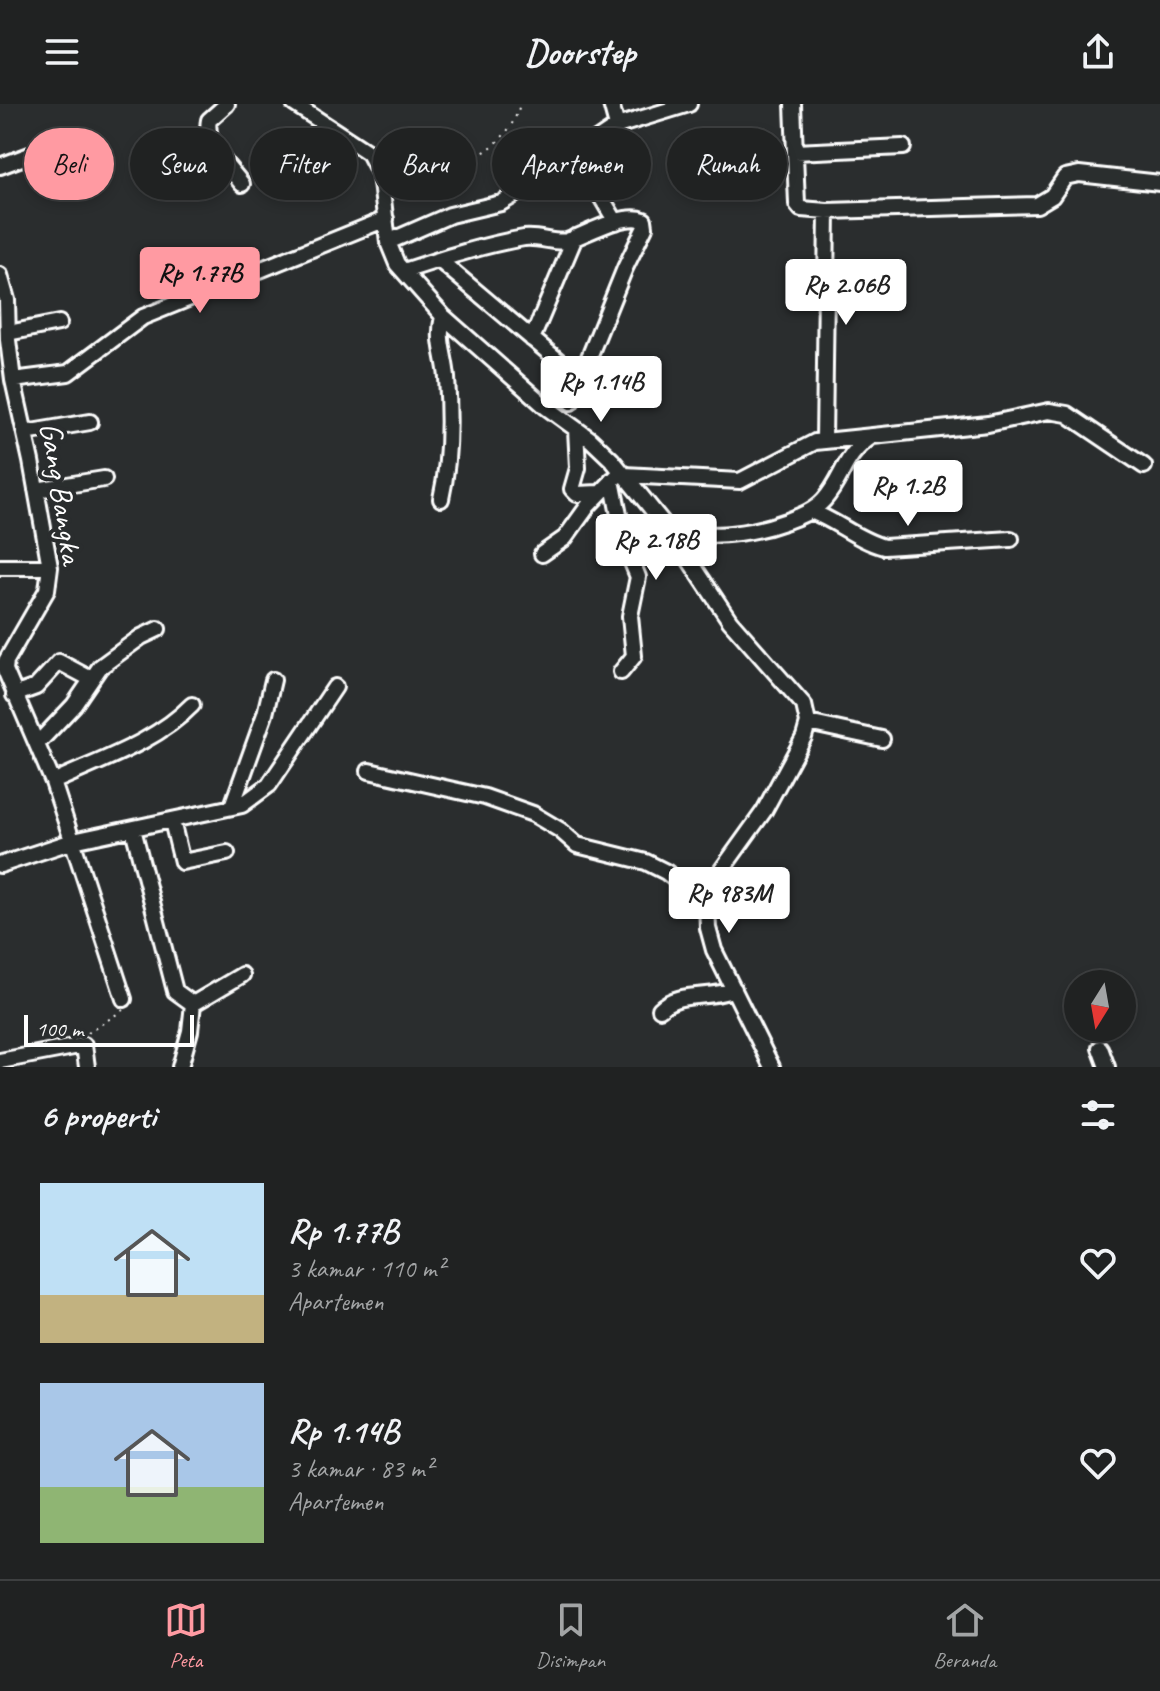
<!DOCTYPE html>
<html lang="id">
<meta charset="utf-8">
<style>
:root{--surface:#202222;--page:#2d2f2f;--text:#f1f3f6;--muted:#a2a4a5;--line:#3d3f40;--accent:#ff9aa2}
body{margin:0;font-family:Caveat,sans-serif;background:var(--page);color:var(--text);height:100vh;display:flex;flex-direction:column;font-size:30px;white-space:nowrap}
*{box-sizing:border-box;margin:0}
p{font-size:26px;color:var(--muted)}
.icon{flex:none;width:44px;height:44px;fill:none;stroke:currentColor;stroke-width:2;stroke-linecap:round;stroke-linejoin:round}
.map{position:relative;height:963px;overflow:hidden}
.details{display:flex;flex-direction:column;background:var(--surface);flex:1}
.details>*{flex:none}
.banner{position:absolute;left:24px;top:24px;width:1112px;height:72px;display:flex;gap:16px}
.needle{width:52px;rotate:191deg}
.controls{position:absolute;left:1064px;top:866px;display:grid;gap:16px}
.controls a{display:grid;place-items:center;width:72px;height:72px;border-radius:50%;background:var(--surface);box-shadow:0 4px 12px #0003,0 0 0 2px var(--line);font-size:40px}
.scale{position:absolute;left:24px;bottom:20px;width:170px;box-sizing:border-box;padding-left:8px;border:4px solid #fff;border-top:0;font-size:22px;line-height:28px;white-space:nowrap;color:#fff;-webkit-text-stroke:6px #2a2d2e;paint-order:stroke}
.price{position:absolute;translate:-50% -68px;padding:0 18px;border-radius:8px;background:#fff;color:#222;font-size:26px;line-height:52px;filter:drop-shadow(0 2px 4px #0008)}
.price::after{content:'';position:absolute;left:50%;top:48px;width:24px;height:18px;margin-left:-12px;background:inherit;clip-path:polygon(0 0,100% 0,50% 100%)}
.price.active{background:var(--accent);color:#111}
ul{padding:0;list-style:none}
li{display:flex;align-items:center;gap:24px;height:200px;padding:0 40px}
li span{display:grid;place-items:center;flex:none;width:224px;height:160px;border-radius:0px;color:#555}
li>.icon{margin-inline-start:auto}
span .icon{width:96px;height:96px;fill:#fffc;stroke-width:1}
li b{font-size:34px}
h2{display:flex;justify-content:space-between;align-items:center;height:96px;padding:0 40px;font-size:34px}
.pill{padding:0 28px;border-radius:36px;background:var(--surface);box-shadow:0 4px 12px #0003,0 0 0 2px var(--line);font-size:28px;line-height:72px}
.pill.active{background:var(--accent);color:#111}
header{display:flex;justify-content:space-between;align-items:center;height:104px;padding:0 40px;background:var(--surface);font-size:36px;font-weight:700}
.tab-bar{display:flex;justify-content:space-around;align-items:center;height:112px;border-top:2px solid var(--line);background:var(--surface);font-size:22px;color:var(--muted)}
.tab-bar a{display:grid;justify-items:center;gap:4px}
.tab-bar .active{color:var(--accent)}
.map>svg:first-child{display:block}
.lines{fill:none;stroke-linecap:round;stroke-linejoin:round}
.minor-casing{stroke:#fff;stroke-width:20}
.path{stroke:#fff;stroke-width:2;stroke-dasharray:2 6;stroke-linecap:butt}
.minor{stroke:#2a2d2e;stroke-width:14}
.labels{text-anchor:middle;stroke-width:8;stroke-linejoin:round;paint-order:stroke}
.street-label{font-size:32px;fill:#fff;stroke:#2a2d2e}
</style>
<header><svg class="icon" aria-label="menu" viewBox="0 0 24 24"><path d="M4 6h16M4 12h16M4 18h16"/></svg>Doorstep<svg class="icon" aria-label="share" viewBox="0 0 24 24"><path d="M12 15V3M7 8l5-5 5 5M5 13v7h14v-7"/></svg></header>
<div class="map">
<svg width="1160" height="963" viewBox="0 0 1160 963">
<rect width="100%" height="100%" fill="#2a2d2e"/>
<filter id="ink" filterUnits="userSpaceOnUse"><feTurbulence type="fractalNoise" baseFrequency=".0125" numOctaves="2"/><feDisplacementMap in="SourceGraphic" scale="16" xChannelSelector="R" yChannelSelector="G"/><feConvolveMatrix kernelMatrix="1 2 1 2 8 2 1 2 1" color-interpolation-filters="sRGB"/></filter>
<g filter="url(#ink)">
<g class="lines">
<defs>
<path id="minor" d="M227 0 209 16C204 39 229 63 242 80
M294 0 369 49 380 70 388 138 397 160 443 212 546 303 590 335 612 356 672 430 730 517 804 601 808 619 804 633 764 707 718 771 707 800 708 824 714 846 772 963
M611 0 617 22
M793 0 797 100 801 105 827 107 1037 101 1052 92 1065 73 1079 70 1160 79
M795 48 903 43
M576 51 616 118
M0 62 54 42
M388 138 450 111 501 99 565 61 586 43 617 22 689 0
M439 156 580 275
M404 167C444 154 483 141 524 134 539 132 555 140 567 137 587 130 624 108 644 116L645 123 625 164 571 298
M0 171 7 196 8 236 13 276 31 357 50 463 47 486 6 557 5 566 53 678 124 895
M8 229 59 219
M532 235 575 133
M13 276 68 269 143 213 386 115
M576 325 578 364 572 385 577 390 599 389
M25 329 90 318
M824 337 827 107
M624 371 740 377 815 338 988 320 1049 307 1067 310 1144 362
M612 376 625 441 638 473 630 512 634 552 621 568
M36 386 104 375
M441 395C450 356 450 315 447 274 445 249 437 238 443 212
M810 407C836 416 857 436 884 443L1011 435
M672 430C715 432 746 432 787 417 800 412 814 407 824 396 844 373 843 352 871 333
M542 450 565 434 588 402 618 371
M0 463H50
M14 591 36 583 59 558 91 575
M808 619 882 635
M38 639 74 601 100 563 141 533 158 525
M369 667 485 693 533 710 560 726 577 741 646 758 666 768 707 800
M53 678C100 656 155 639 192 601
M232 702 265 610 273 576
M172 717 182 758 227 749
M133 725 175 887 193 900 190 927 180 963
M0 761 73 737 242 701 269 681 335 583
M193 900 242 871
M660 905C679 886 710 896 734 885
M1100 944 1107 963
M0 957 84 941 87 963"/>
</defs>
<use href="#minor" class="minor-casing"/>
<path class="path" d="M393 78C441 67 505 57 520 0
M88 929 123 906"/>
<use href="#minor" class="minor"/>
</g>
</g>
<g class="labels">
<g class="street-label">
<text transform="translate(62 389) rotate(81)" y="11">Gang Bangka</text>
</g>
</g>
</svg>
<div class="controls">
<a><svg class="needle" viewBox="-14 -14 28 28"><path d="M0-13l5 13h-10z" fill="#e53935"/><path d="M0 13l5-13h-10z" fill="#a2a4a5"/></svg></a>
</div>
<div class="scale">100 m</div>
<b class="price active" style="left:200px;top:211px">Rp 1.77B</b>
<b class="price" style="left:846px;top:223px">Rp 2.06B</b>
<b class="price" style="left:601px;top:320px">Rp 1.14B</b>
<b class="price" style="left:908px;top:424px">Rp 1.2B</b>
<b class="price" style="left:656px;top:478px">Rp 2.18B</b>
<b class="price" style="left:729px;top:831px">Rp 983M</b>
<div class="banner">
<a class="pill active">Beli</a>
<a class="pill">Sewa</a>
<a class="pill">Filter</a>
<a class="pill">Baru</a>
<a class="pill">Apartemen</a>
<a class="pill">Rumah</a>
</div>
</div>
<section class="details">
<h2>6 properti<svg class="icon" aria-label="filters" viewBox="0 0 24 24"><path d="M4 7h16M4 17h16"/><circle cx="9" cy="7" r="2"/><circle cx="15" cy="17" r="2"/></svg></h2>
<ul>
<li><span style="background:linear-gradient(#bfe0f5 70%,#c2b280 0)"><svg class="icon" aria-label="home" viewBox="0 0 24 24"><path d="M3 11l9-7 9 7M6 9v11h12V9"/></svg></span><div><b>Rp 1.77B</b><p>3 kamar · 110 m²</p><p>Apartemen</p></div><svg class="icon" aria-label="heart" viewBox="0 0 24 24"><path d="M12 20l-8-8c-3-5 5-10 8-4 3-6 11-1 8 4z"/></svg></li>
<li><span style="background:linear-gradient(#a9c7e8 65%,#8fb573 0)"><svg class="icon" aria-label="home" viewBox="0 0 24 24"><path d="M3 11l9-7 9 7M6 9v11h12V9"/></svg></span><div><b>Rp 1.14B</b><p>3 kamar · 83 m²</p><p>Apartemen</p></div><svg class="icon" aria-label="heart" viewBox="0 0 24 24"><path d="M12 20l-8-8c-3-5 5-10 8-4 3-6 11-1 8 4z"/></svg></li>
</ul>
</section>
<nav class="tab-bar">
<a class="active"><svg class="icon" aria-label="map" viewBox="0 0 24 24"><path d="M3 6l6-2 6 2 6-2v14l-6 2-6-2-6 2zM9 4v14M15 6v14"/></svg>Peta</a>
<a><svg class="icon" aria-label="saved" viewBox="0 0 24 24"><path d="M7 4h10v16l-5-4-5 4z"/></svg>Disimpan</a>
<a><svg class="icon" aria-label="home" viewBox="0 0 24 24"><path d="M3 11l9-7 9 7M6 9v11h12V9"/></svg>Beranda</a>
</nav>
